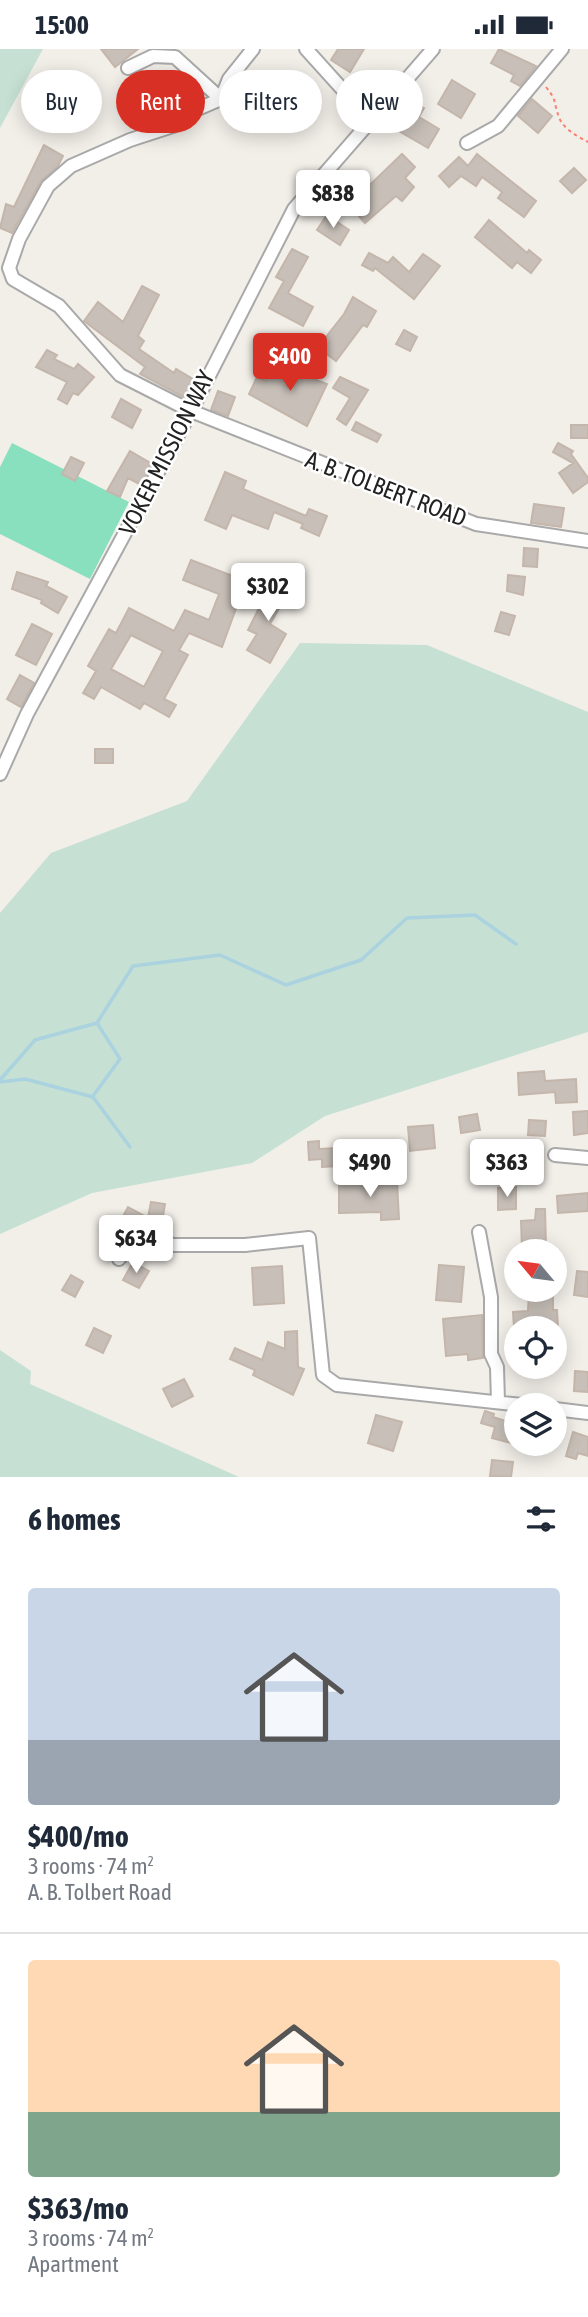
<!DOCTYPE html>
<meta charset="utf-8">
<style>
:root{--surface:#fff;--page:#f2f2f3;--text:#1f2937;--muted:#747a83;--line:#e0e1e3;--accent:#d93025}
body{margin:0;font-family:"Asap Condensed",sans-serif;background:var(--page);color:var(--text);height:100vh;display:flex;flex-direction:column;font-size:26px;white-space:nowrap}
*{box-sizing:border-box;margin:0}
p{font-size:23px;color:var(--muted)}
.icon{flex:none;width:38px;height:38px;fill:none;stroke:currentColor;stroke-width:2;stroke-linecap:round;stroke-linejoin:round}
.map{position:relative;height:1428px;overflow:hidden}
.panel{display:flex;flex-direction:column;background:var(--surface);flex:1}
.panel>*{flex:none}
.banner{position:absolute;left:21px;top:21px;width:546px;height:63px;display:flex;gap:14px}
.needle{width:46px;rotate:299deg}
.tools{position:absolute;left:504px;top:1190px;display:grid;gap:14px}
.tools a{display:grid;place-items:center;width:63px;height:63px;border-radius:50%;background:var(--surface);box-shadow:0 4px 18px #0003;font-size:35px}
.price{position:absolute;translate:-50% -60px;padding:0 16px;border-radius:7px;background:#fff;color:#222;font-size:23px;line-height:46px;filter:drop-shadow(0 2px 4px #0008)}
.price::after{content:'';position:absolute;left:50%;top:42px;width:21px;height:16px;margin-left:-10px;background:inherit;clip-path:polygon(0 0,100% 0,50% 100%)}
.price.on{background:var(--accent);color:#fff}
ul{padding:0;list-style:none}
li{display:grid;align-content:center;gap:14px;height:371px;padding:0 28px}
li+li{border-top:2px solid var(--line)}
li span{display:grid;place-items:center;height:217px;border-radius:7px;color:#555}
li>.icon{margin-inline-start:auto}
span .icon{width:126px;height:126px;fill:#fffc;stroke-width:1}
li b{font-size:30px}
h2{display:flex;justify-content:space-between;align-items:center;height:84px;padding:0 28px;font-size:30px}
.tag{padding:0 24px;border-radius:32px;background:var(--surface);box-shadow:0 4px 18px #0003;font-size:24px;line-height:63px}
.tag.on{background:var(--accent);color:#fff}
.status{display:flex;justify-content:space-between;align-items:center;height:49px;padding:0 35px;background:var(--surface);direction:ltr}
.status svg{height:19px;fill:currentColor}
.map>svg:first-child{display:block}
.wetland{fill:#c6e0d4}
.pitch{fill:#88e0be}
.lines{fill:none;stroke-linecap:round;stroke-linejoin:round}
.stream{stroke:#aad3df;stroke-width:3.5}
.building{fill:#c7bfb8;stroke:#c4b6ab;stroke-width:2;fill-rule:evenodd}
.minor-casing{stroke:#a9a9a9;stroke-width:16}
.path{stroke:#fa8072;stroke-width:2;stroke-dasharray:3.5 3.5;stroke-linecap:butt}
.minor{stroke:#fff;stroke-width:12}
.labels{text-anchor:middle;stroke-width:5;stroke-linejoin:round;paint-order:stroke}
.street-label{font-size:24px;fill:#222;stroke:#fff}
</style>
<div class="status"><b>15:00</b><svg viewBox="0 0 49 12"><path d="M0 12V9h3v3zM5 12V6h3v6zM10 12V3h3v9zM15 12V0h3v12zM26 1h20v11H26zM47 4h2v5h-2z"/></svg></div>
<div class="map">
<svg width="588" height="1428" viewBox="0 0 588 1428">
<rect width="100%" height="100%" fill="#f2efe9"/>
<path class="wetland" d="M0 0H43L0 79Z
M300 594 427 596 588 663V983L325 1067 252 1114 92 1144 0 1185V864L51 804 187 752Z
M0 1301 31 1322 30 1335 239 1428H0Z"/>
<path class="pitch" d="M12 394 129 453 90 530 0 485V418Z"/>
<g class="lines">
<path class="stream" d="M0 1031 35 991 97 974 133 917 220 906 286 936 361 911 407 869 475 866 516 895
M0 1033 25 1030 93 1048 130 1098
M93 1047 120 1010 97 974"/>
</g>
<path class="building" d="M101 0H138L115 18Z
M338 0H364L350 23 331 11Z
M499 0 536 17 520 37 511 32 514 26 491 14Z
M452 31 475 45 461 69 438 55Z
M405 48 424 59 419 68 439 80 428 99 385 74Z
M532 50 552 67 538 84 518 67Z
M44 96 63 107 58 117 41 132 12 184 0 179 6 155 14 158Z
M402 105 415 118 405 129 414 138 402 152 396 147 365 174 349 156Z
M477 105 536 152 524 168 498 149 502 143 482 128 476 137 461 127 449 138 439 127 459 108 468 117Z
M574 119 586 131 572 144 560 132Z
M327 166 349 181 340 196 317 181Z
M489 171 527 204 529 201 541 211 531 224 517 213 512 219 475 188Z
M292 200 308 208 288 244 313 258 303 277 269 259 284 232 276 228Z
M369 204 388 214 393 208 409 223 423 205 440 217 414 250 375 219 373 222 362 216Z
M142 237 159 246 138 287 144 292 139 300 174 324 176 320 196 332 187 350 140 325 145 318 84 272 98 253 123 273Z
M353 248 376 262 367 278 363 276 336 312 318 298 344 265Z
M404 281 417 288 410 302 396 295Z
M47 301 57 306 54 310 74 320 78 315 94 328 78 346 73 344 67 355 58 350 67 333 36 318Z
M277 313 293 321 287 338 298 324 327 335 307 377 249 345 257 328 266 332Z
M340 328 368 341 346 376 337 370 350 349 333 339Z
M218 342 235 348 228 367 211 361Z
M121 350 141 361 132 379 112 368Z
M356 373 381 386 377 393 352 381Z
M571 376H588V389H571Z
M558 394 573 402 571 405 588 429V433L573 444 559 424 573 414 553 403Z
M130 402 152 415 141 436 128 429 120 448 107 442Z
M71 408 84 414 75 432 62 425Z
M225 423 246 432 243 440 306 467 309 460 327 467 319 487 301 479 303 475 274 463 268 480 232 466 226 480 205 471Z
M534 455 564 459 561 478 531 474Z
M524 499 538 500 537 518 523 517Z
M191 511 246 532 222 598 189 584 179 601 188 606 164 650 176 656 169 668 144 654 140 660 101 638 94 650 83 644 96 622 88 617 109 580 116 584 129 559 174 582 185 561 209 571 219 545 183 531ZM131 586 163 602 144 638 111 620Z
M17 523 48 533 46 537 67 548 58 564 41 554 42 551 12 540Z
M508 526 525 528 523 546 507 542Z
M273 531 291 539 270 575 286 585 270 614 247 601 257 585 248 581Z
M501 563 515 567 509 586 495 582Z
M32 575 52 585 36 616 16 606Z
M20 626 34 634 21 658 7 650Z
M95 700H113V714H95Z
M544 1022 545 1032 576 1030 577 1053 556 1054 555 1043 519 1046 518 1024Z
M588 1062V1084L574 1086 573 1063Z
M477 1065 480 1081 461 1084 459 1068Z
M529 1071 546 1072 545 1087 528 1086Z
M433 1076 435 1099 410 1102 408 1078Z
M319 1092V1100L337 1099 338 1117 322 1118V1110L309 1111 308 1093Z
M397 1133 399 1170 381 1171V1163L339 1164V1135Z
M516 1138V1160L498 1161V1139Z
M588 1144V1162L558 1164 557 1147Z
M151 1153 165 1155 160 1184 133 1179 127 1186 116 1180 128 1158 148 1169Z
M536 1160H545L546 1199 522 1200 521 1172 535 1171Z
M133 1213 149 1222 139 1239 123 1231Z
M439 1216 464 1218 461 1253 436 1251Z
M282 1217 284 1254 254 1256 252 1219Z
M577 1222 588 1223V1248L574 1246Z
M71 1226 83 1233 75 1248 62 1241Z
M529 1241H553V1261H557L558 1279H514L513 1263 528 1262Z
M482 1266 483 1309 468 1311V1305L446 1307 443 1270Z
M94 1279 111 1287 103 1304 86 1296Z
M297 1282 298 1318 304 1320 293 1346 253 1326 255 1321 230 1310 235 1299 262 1311 268 1293 285 1300V1283Z
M575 1322 588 1323V1343L574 1342Z
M184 1330 193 1347 172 1358 163 1340Z
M485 1362 494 1365 493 1368 516 1375 511 1394 492 1389 495 1378 481 1374Z
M376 1366 402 1373 393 1402 368 1394Z
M573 1383 588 1388V1407L578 1404 576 1410 566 1407Z
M492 1411 513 1413 511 1428 490 1427Z"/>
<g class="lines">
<defs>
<path id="minor" d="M253 0 229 30 221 50 179 68 173 77 130 91 71 117 48 137 19 190 9 219 13 230 59 257 120 326 191 362 476 475 588 492
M306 0 371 72
M128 19 153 7 175 8 221 50
M467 94 498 77 562 0
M0 725 27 665 191 362 294 160 433 0
M555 1106 588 1109
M479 1183 491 1248V1305L497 1318 498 1353
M119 1210 128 1196 136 1191 174 1196H245L309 1189 323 1326 337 1336 522 1356
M555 1360 588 1364"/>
</defs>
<use href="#minor" class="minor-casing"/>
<path class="path" d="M546 38C558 53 553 53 559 68 563 80 577 87 588 93"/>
<use href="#minor" class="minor"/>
</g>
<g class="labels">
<g class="street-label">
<text transform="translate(167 404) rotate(-63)" y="8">VOKER MISSION WAY</text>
<text transform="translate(386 440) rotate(21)" y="8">A. B. TOLBERT ROAD</text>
</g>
</g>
</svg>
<div class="tools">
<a><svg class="needle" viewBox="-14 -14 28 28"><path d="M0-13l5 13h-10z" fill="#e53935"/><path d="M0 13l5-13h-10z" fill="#747a83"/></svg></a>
<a><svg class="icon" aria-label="locate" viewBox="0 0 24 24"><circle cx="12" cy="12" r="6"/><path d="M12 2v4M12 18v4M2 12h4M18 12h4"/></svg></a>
<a><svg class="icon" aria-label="layers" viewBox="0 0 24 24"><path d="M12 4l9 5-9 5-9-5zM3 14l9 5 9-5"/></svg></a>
</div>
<b class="price" style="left:333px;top:181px">$838</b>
<b class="price on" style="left:290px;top:344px">$400</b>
<b class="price" style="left:268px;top:574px">$302</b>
<b class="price" style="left:370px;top:1150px">$490</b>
<b class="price" style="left:507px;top:1150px">$363</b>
<b class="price" style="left:136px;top:1226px">$634</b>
<div class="banner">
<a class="tag">Buy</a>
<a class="tag on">Rent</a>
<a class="tag">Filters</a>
<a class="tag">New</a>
</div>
</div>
<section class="panel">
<h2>6 homes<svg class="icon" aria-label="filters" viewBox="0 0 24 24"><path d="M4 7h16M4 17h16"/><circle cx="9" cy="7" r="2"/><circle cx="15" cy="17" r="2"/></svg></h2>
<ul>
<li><span style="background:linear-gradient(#c9d6e8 70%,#9aa5b1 0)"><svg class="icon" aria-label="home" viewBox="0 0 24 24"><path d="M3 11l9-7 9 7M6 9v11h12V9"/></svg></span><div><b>$400/mo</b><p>3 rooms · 74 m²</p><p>A. B. Tolbert Road</p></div></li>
<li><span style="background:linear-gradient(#ffd9b3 70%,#7fa58c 0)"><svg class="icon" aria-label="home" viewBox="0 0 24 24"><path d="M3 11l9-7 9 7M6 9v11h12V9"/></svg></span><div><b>$363/mo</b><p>3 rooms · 74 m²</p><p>Apartment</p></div></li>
</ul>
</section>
